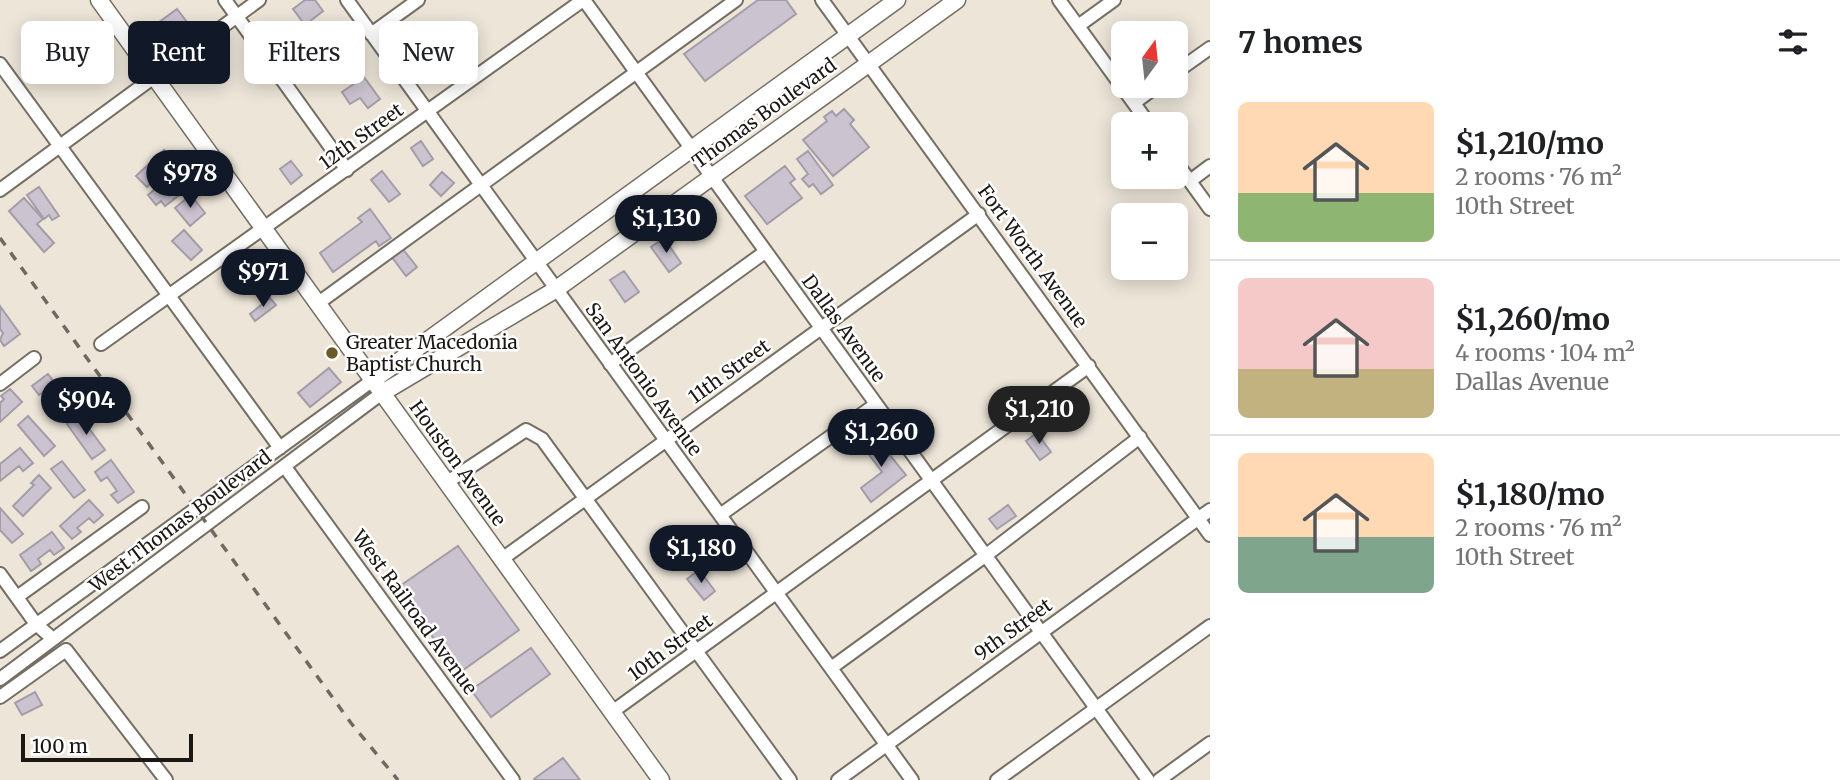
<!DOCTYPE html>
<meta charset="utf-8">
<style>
:root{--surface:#fff;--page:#f6f6f6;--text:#202124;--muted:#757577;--line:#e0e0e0;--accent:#111827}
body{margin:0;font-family:Merriweather,serif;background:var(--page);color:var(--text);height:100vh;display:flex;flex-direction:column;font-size:26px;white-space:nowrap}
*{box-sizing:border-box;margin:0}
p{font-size:23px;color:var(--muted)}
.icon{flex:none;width:38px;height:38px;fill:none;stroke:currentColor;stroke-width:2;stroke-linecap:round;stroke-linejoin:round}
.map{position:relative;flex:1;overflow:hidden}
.panel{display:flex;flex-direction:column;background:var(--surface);width:630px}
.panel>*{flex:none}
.banner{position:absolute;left:21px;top:21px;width:665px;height:63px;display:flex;gap:14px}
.needle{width:46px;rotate:15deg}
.buttons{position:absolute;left:1111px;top:21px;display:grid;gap:14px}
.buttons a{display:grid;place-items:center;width:77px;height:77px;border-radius:10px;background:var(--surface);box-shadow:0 4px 18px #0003;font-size:35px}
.scale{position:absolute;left:21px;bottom:18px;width:172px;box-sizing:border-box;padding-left:7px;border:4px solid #1b1814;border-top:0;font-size:19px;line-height:24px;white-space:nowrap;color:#1b1814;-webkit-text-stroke:5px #fff;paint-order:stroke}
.price{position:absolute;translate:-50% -60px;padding:0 16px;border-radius:24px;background:var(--accent);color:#fff;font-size:23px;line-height:46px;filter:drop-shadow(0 2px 4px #0008)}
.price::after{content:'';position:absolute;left:50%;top:42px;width:21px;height:16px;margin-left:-10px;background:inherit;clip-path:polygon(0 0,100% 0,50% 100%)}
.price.on{background:#222;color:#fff}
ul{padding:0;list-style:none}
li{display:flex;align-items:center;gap:21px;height:175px;padding:0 28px}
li+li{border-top:2px solid var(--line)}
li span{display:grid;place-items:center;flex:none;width:196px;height:140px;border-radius:10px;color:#555}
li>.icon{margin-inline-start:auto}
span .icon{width:84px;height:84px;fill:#fffc;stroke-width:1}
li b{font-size:30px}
h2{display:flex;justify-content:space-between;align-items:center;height:84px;padding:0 28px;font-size:30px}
.chip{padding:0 24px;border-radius:10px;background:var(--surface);box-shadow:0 4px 18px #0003;font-size:24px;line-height:63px}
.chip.on{background:var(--accent);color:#fff}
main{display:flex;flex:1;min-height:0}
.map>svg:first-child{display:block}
.building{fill:#cbc4d0;stroke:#a49da8;stroke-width:2}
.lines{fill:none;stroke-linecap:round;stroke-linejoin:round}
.minor-casing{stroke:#756e64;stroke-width:16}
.major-casing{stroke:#756e64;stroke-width:19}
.minor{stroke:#fff;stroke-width:12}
.major{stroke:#fff;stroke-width:16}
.rail{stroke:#6e6a62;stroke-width:3.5;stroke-dasharray:9 9;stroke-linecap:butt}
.poi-dot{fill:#6a5a27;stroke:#fff;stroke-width:2.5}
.labels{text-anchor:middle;stroke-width:5;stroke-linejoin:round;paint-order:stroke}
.street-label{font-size:19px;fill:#1b1814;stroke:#fff}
.poi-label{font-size:19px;fill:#1b1814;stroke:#fff;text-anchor:start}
</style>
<main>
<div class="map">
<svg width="1210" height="780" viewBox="0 0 1210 780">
<rect width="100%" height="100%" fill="#ece5d8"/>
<path class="building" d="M305 0H315L323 11 305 25 293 9Z
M758 0H786L796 14 705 81 684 54Z
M177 9 187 22 169 36 158 23Z
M69 22 77 34 55 48 47 36Z
M86 44 95 56 75 70 67 58Z
M364 77 380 99 368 108 360 98 350 104 342 92Z
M844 109 854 120 850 124 869 147 833 176 803 140 827 121 824 117 832 111 836 116Z
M421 141 433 159 423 166 411 148Z
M164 150 174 161 147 187 136 176Z
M808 151 833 185 821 194 813 184 809 187 802 179 808 174 797 159Z
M291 161 302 175 291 184 280 169Z
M785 166 795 179 790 183 802 198 767 224 745 196Z
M382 171 400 194 389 202 371 180Z
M442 172 454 183 441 196 430 185Z
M181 175 191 186 165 206 161 201 156 205 148 195 166 180 169 184Z
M39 187 59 216 52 220 49 215 44 219 27 195Z
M191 195 205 213 190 226 175 208Z
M24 198 43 219 37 224 54 243 44 252 9 211Z
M370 209 391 238 379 246 376 241 333 272 320 253 362 222 358 218Z
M184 230 202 250 191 260 172 241Z
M664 238 681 263 669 272 651 247Z
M402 248 417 267 406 276 391 256Z
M624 271 639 292 625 302 610 280Z
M270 298 276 305 255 321 250 314Z
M0 306 20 334 4 346 0 340 3 333 0 329Z
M329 368 341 382 310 407 298 393Z
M48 374 72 405 58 416 52 408 55 405 45 391 39 395 32 386Z
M10 389 22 402 0 422V403L4 399 1 396Z
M79 415 105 450 92 459 67 424Z
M28 416 55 446 44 456 18 425Z
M1037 433 1051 452 1040 460 1026 441Z
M873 434 906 475 871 502 861 488 882 472 861 444Z
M20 448 33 463 23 471 19 466 0 481V464Z
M111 460 134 492 118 503 111 495 117 491 107 477 101 481 95 472Z
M62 461 85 490 74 498 51 469Z
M39 475 51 488 23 516 13 506 34 485 31 483Z
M89 500 103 515 94 523 89 518 77 528 81 532 72 539 60 526Z
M1008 505 1016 516 997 529 989 519Z
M0 508 23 534 12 543 0 530Z
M52 532 64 548 54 555 50 550 38 559 41 564 31 571 20 555Z
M458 546 519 630 459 673 397 588Z
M699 570 715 591 704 600 687 579Z
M531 648 550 674 491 717 471 690Z
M35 692 42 705 22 715 15 703Z
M563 758 580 780H534V779Z"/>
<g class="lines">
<defs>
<path id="minor" d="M225 0 347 170
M347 0 912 780
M584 0 1148 780
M822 0 1210 535
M1059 0 1149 124
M1078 26 1114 0
M371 34 418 0
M0 64 280 448
M1176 72 1210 48
M1134 103 1157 86
M1176 162 1210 209
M1190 181 1210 166
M0 190 259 0
M317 304 736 0
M101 344 583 0
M610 364 765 252
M0 384 34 358
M285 467 513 780
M446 483 526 430 542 439 790 780
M720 515 875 405
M502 559 979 214
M0 574 36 624 53 639
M17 597 142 507
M0 651 373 380
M831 668 985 556 1140 437
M0 679 382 393
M0 697 66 650 166 780
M612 712 1089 366
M838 780 1210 510
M997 780 1210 626
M1159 780 1210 743"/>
<path id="major" d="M99 0 661 780
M373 380 897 0
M382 393 555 290 957 0"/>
</defs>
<use href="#minor" class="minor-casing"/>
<use href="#major" class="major-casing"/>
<use href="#minor" class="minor"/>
<use href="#major" class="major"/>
<path class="rail" d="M0 238 351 723 398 780"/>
</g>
<circle class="poi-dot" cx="332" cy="353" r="7"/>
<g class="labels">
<g class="street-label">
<text transform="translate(764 113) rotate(-36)" y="7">Thomas Boulevard</text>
<text transform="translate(361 136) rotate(-36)" y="7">12th Street</text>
<text transform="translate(1033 256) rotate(54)" y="7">Fort Worth Avenue</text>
<text transform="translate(844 328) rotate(54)" y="7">Dallas Avenue</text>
<text transform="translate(729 371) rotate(-36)" y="7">11th Street</text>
<text transform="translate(644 379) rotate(54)" y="7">San Antonio Avenue</text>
<text transform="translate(458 463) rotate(54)" y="7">Houston Avenue</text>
<text transform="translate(180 521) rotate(-37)" y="7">West Thomas Boulevard</text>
<text transform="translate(415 612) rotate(54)" y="7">West Railroad Avenue</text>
<text transform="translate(1013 629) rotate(-36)" y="7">9th Street</text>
<text transform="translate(670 647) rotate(-36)" y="7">10th Street</text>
</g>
<g class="poi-label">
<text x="346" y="349">Greater Macedonia<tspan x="346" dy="22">Baptist Church</tspan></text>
</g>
</g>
</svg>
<div class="buttons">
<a><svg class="needle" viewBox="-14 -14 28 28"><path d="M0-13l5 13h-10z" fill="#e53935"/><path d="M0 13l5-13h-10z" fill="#757577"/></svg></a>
<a>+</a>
<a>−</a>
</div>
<div class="scale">100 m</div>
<b class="price" style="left:190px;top:210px">$978</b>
<b class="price" style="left:666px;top:255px">$1,130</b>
<b class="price" style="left:263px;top:309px">$971</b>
<b class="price" style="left:86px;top:437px">$904</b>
<b class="price on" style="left:1039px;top:446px">$1,210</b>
<b class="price" style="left:881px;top:469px">$1,260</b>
<b class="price" style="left:701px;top:585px">$1,180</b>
<div class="banner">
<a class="chip">Buy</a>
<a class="chip on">Rent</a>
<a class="chip">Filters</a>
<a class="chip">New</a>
</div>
</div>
<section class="panel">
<h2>7 homes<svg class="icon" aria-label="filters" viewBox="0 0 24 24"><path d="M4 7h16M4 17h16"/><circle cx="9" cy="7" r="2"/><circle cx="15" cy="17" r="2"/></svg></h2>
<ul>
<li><span style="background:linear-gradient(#ffd9b3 65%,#8fb573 0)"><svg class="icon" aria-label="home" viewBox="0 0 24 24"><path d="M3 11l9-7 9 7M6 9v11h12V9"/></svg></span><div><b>$1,210/mo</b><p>2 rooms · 76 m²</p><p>10th Street</p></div></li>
<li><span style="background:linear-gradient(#f6c9c9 65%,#c2b280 0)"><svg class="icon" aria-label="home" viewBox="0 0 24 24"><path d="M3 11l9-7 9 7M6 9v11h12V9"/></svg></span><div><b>$1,260/mo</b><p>4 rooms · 104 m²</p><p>Dallas Avenue</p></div></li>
<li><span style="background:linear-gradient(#ffd9b3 60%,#7fa58c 0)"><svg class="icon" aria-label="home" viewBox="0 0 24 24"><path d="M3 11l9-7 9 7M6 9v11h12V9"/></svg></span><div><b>$1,180/mo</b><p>2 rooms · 76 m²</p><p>10th Street</p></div></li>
</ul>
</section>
</main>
